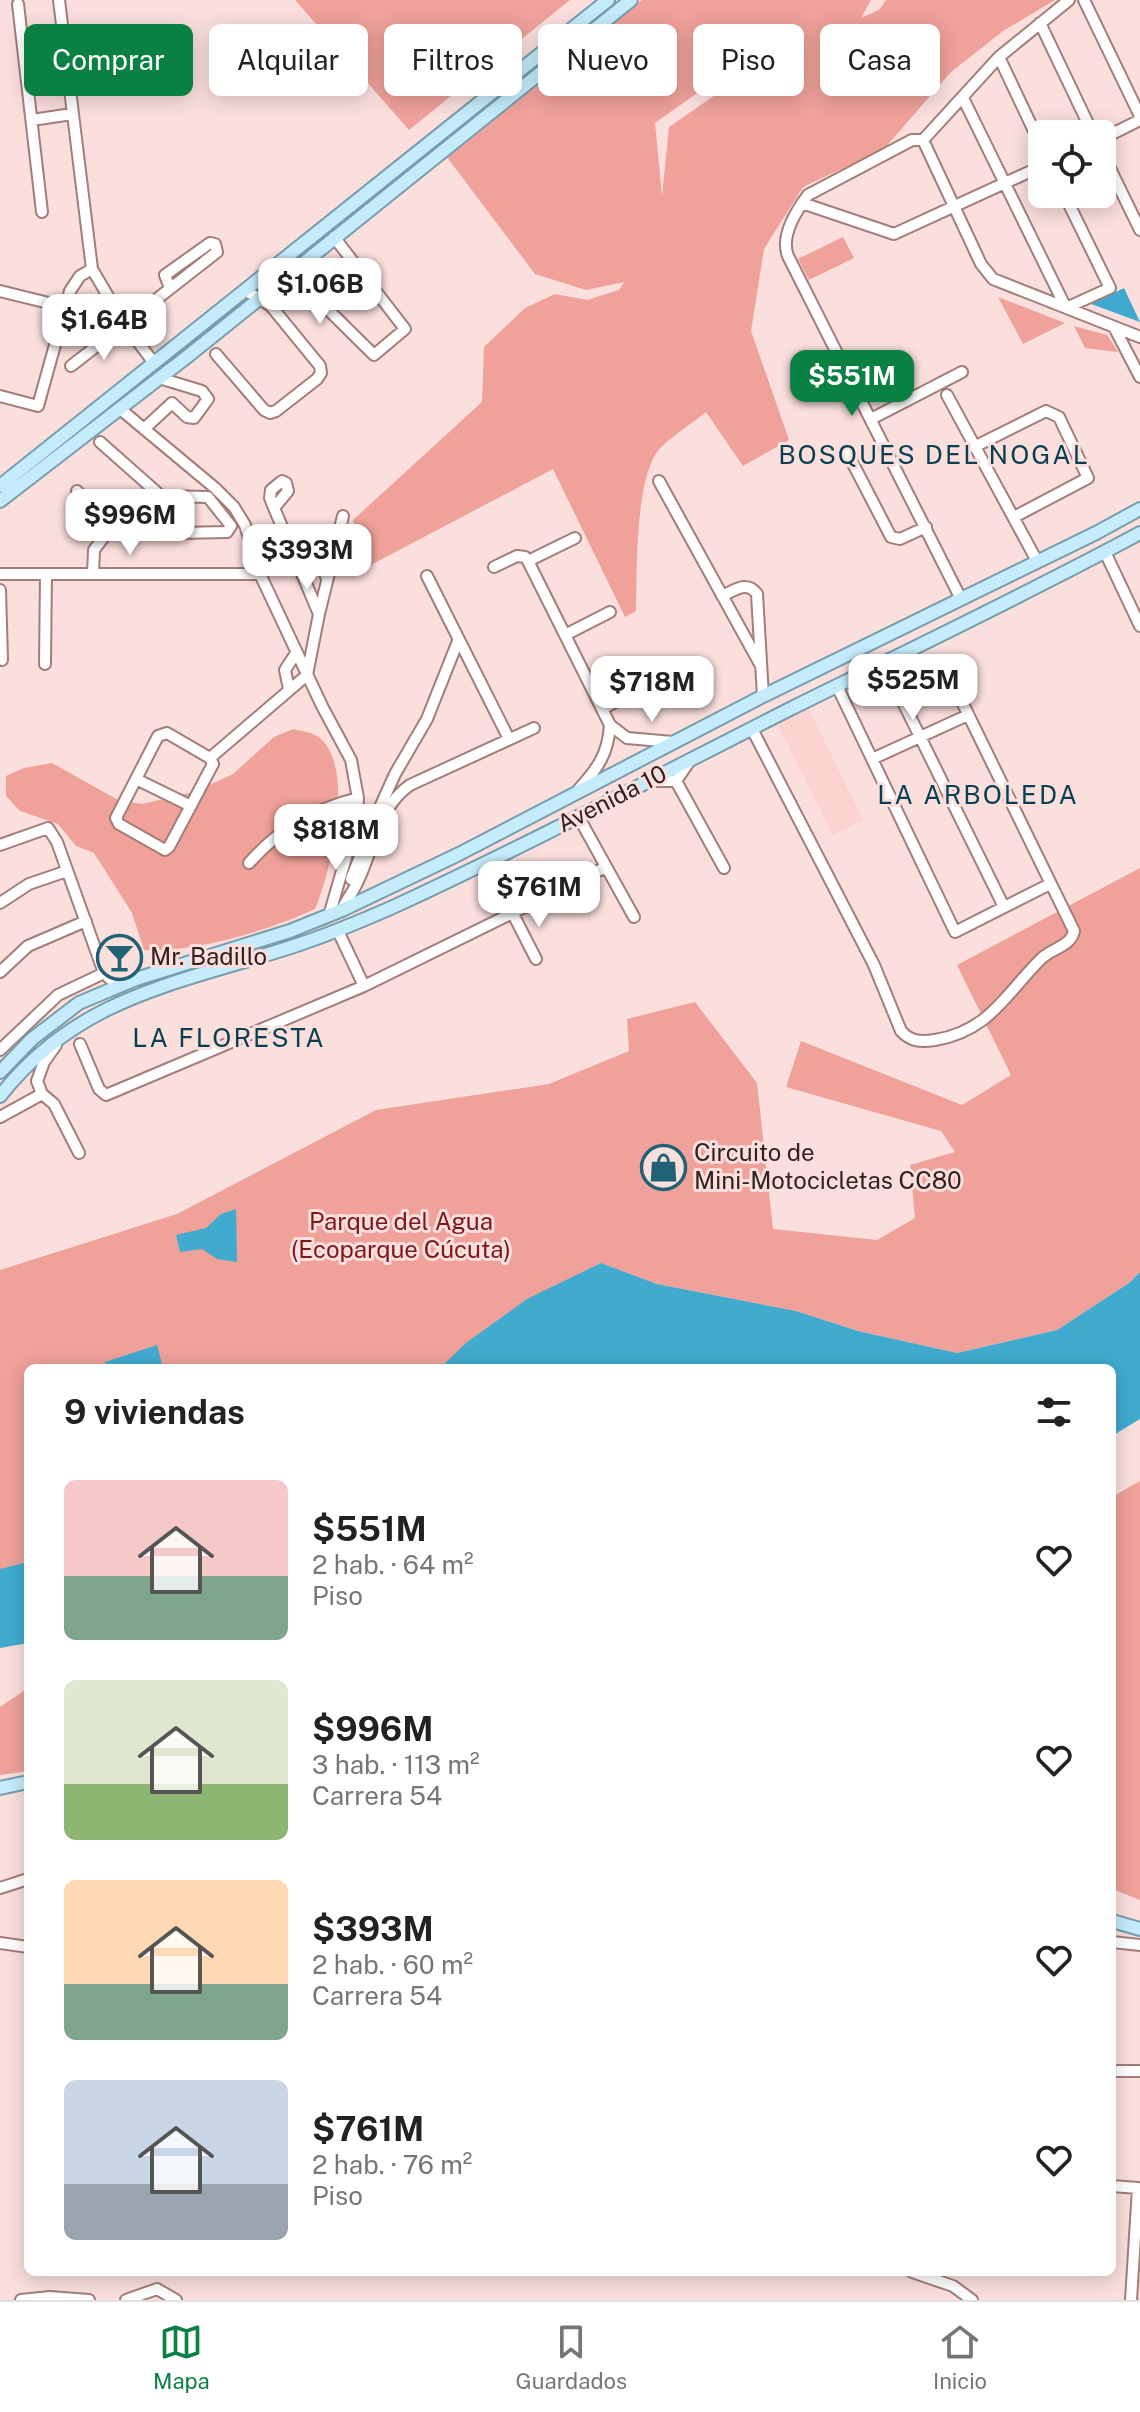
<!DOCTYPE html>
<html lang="es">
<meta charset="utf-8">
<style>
:root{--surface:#fff;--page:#f6f6f6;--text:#222;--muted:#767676;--line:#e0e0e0;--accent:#0b8043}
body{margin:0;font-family:"Public Sans",sans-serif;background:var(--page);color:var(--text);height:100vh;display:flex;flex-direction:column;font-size:30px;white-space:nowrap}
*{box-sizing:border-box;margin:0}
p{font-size:26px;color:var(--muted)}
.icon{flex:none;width:44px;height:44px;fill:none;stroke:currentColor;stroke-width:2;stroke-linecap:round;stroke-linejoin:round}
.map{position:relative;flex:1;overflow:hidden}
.sheet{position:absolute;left:24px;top:1364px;width:1092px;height:912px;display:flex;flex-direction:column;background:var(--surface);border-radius:12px;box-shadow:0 4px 20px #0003}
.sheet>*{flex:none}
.hud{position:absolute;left:24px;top:24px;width:1092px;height:72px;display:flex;gap:16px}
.fabs{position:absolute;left:1028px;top:120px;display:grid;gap:16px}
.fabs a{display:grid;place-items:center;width:88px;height:88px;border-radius:12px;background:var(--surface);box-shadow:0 4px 20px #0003;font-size:40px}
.price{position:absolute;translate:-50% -68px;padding:0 18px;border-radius:16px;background:#fff;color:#222;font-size:26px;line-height:52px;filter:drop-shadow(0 2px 4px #0008)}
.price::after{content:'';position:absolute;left:50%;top:48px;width:24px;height:18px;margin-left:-12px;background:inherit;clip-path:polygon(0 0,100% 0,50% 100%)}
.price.active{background:var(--accent);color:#fff}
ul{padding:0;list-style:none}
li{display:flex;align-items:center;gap:24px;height:200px;padding:0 40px}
li span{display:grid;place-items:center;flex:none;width:224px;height:160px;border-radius:12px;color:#555}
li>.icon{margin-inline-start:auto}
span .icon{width:96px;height:96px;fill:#fffc;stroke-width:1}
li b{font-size:34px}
h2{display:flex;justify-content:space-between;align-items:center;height:96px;padding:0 40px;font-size:34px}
.tag{padding:0 28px;border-radius:12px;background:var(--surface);box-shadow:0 4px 20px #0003;font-size:28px;line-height:72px}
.tag.active{background:var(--accent);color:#fff}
.menu{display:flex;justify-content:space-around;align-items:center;height:112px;border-top:2px solid var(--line);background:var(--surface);font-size:22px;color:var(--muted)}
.menu a{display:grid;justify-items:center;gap:4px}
.menu .active{color:var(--accent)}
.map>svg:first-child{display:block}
.built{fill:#fdd3cf}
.green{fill:#efa19a;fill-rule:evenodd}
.water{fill:#40abcf}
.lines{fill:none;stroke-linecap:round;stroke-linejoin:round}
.minor-casing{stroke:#a47d79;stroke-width:14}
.major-casing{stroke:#789dad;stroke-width:16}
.minor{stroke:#fff;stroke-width:10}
.major{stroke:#c5ecfb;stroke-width:12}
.labels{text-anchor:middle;stroke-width:6;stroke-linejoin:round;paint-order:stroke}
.street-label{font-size:24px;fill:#312120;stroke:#fadfdd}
.poi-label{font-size:24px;fill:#312120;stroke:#fadfdd;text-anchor:start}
.park-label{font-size:24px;fill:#7e1519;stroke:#fadfdd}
.neighbourhood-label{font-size:26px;letter-spacing:2px;fill:#093f50;stroke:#fadfdd}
</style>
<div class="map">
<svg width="1140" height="2300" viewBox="0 0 1140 2300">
<rect width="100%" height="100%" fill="#fadfdd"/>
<path class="built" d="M807 705 863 820 833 835 776 721Z"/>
<path class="green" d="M295 0H570L409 130Z
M642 0H871L861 18 879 10 886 0H1055L1003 31 951 72 884 149 803 187 764 249 751 331 789 440 743 466 706 412C693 423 667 439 657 452 635 483 637 572 636 611L625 617 553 469 365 568 353 520 482 402 484 347 525 308 555 294 587 300 619 290 624 282 586 290 535 274 446 156ZM753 69 669 127 662 196 655 123 724 74Z
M843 237 854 258 809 280 798 259Z
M998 297 1065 323 1023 344Z
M1074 326 1107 335 1118 352 1085 348Z
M293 729C300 731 311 732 317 736 357 762 331 873 315 909 270 930 194 953 144 950L132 913 94 853 76 846 58 824 20 811 6 796V776L24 768 52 763 118 800 142 804 194 792 233 774 274 737Z
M1140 868V1272L1129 1283 1057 1330 957 1353 858 1331 796 1311 657 1284 601 1263 440 1368H28V1562L0 1570V1270L177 1214 376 1110 549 1084 629 1051 627 1019 695 1002 757 1083 773 1229 877 1240 915 1218 910 1165 955 1152 941 1131 786 1087 801 1041 962 1105 1011 1075 957 965Z
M1140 1481V1900L1112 1889V1497Z
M28 1688V1771L0 1775V1707Z"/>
<path class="water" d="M1124 288 1140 322 1091 304Z
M236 1209 237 1262 217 1259 202 1249 180 1252 176 1235 206 1228 221 1214Z
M601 1263 657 1284 796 1311 858 1331 957 1353 1057 1330 1129 1283 1140 1272V1419L1112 1436V1368H440L466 1343 527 1299Z
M157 1345 163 1368H107L105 1362Z
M28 1562V1643L0 1648V1569Z"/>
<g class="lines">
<defs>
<path id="minor" d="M59 0 92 269
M1084 0 1140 116
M18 4 42 212
M1040 23 1093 134
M999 57 1042 148
M963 98 1066 308 1110 288 1064 194
M32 120 72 114
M1102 139 1140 120
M923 140 981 264 993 279 1140 337
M1102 152 1140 230
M802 203 894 234 1042 166
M290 272 374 355 405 329 334 237
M0 291 65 307
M1114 327 1140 377
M74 335 101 343
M216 354 264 410 270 413 276 411 317 379 321 373 320 366 271 306 245 290
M71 366 217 252 215 244 210 243 165 275 170 288
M947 395 1037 561
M0 396 38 406 70 291 80 276 92 269 125 325 154 363
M119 408 215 488 234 507 245 525 260 574 322 706 351 760 358 798 357 819 329 916
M871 419 962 372
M144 429 172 403 187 417 194 418 208 399 202 391 159 378
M100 442 161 496 208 497 231 526 227 532 177 533
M976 446 1046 411 1059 417 1088 478 1014 517
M848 454 891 537 900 539 926 527
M659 481 760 664
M77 491 112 526 94 550 93 574
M274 508 288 491 286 483 282 481 271 490 270 498 274 508 319 614
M1105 552 1140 626
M528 561 575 538
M494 567 517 556 525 557 528 561 610 725 627 738 673 742
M0 574H260
M427 576 509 739
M327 579 320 559 326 549 336 543
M0 590 2 660
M722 596C735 590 747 580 757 594L763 696
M961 599 788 256C780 236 796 211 808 195L912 140H923L999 57 1069 0
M565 635 610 612
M45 664 46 574
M837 686 955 932 1050 884
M896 688 1004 907
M289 689 285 670 296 653
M602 709 647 685
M752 729 874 965 901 1031C911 1042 921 1042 935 1040 990 1031 1006 993 1042 958 1053 948 1071 946 1074 931L945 667
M167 733 210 758 213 764 169 847 165 850 119 824 116 818 158 736Z
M210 758 307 675 319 614 343 516
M872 759 968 715
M136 779 191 806
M650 781H676L691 759
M676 781 724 868
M579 789C598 768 608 754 610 725
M376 816 395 774 427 719 458 641
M578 816 634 917
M0 845 48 828 57 842 104 973 110 979 126 975 132 981
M249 863C280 828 312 810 358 798
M351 879 369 835
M0 903 29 884 67 871
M342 910C346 900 353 892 357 883 374 849 377 808 410 785L534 728
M513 914 536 959
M338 931 364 986
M0 972 28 946 86 921
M80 1044 99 1089 106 1095 364 986 606 867
M56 1045 44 1062 37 1081 42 1094 54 1104 79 1153
M0 1050 58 995 104 973
M0 1117 42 1094
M0 1888 28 1879
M1112 1942 1140 1945
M0 1943 28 1947
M1112 2071H1140
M1112 2186 1138 2188 1131 2300
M912 2272 953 2286 972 2300
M21 2300 50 2297 89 2300
M126 2300 157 2289 176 2300"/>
<path id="major" d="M0 486 608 0
M0 501 188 356 631 0
M0 1072 32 1039 79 1003 136 979 290 931 342 910 459 854 763 696 1096 533 1140 509
M0 1096C80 994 183 983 297 945 330 934 361 921 393 907 527 845 658 776 790 709 907 651 1025 595 1140 533
M0 1788 28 1782
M1112 1921 1140 1929"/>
</defs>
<use href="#minor" class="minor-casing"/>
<use href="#major" class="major-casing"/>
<use href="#minor" class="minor"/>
<use href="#major" class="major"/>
</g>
<defs>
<symbol id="bar-ring" viewBox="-11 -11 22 22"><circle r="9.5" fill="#fadfdd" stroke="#216176" stroke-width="1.5"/><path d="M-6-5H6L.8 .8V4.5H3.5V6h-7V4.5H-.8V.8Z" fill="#216176"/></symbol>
<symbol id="shop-ring" viewBox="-11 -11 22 22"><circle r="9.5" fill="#fadfdd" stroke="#216176" stroke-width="1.5"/><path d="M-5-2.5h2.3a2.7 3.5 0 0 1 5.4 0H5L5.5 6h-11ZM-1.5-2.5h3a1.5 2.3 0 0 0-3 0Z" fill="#216176"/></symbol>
</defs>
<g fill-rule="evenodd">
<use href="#bar-ring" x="94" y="932" width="51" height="51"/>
<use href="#shop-ring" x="638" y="1142" width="51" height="51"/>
</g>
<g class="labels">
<g class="street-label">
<text transform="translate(612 799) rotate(-27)" y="8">Avenida 10</text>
</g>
<g class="poi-label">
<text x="150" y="965">Mr. Badillo</text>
<text x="694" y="1161">Circuito de<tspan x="694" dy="28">Mini-Motocicletas CC80</tspan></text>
</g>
<g class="park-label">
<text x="401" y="1230">Parque del Agua<tspan x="401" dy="28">(Ecoparque Cúcuta)</tspan></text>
</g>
<g class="neighbourhood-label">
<text x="934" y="464">BOSQUES DEL NOGAL</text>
<text x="978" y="804">LA ARBOLEDA</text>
<text x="229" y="1047">LA FLORESTA</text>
</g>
</g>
</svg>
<div class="fabs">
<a><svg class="icon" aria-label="locate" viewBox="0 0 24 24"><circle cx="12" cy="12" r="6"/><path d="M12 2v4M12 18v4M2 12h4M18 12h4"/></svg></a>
</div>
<b class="price" style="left:320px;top:326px">$1.06B</b>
<b class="price" style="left:104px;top:362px">$1.64B</b>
<b class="price active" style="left:852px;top:418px">$551M</b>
<b class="price" style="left:130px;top:557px">$996M</b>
<b class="price" style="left:307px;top:592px">$393M</b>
<b class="price" style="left:913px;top:722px">$525M</b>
<b class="price" style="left:652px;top:724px">$718M</b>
<b class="price" style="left:336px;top:872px">$818M</b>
<b class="price" style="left:539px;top:929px">$761M</b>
<div class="hud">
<a class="tag active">Comprar</a>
<a class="tag">Alquilar</a>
<a class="tag">Filtros</a>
<a class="tag">Nuevo</a>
<a class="tag">Piso</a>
<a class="tag">Casa</a>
</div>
<section class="sheet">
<h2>9 viviendas<svg class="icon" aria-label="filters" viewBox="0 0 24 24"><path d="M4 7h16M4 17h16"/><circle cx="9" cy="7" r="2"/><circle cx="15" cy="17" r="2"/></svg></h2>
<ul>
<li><span style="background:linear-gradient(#f6c9c9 60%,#7fa58c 0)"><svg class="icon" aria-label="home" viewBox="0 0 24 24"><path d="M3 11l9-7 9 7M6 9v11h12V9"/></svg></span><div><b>$551M</b><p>2 hab. · 64 m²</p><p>Piso</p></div><svg class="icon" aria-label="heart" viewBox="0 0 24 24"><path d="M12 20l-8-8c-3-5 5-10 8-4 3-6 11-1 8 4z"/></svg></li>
<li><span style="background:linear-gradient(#dfe7d0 65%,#8fb573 0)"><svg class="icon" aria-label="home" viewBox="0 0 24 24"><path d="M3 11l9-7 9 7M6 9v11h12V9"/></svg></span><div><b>$996M</b><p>3 hab. · 113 m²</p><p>Carrera 54</p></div><svg class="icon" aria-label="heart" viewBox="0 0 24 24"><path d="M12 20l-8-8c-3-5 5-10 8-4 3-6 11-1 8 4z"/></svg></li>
<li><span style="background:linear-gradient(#ffd9b3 65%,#7fa58c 0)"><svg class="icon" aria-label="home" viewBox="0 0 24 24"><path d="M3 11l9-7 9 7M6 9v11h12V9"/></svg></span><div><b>$393M</b><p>2 hab. · 60 m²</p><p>Carrera 54</p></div><svg class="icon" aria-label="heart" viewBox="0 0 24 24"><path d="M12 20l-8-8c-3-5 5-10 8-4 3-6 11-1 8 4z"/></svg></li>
<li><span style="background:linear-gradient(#c9d6e8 65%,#9aa5b1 0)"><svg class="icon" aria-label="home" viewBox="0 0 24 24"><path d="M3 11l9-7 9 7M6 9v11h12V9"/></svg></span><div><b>$761M</b><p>2 hab. · 76 m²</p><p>Piso</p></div><svg class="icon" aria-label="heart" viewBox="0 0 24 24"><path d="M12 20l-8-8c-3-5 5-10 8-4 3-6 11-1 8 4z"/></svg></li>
</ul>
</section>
</div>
<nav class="menu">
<a class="active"><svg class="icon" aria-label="map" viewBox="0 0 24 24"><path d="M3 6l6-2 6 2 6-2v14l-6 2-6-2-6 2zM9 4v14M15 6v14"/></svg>Mapa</a>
<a><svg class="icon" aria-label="saved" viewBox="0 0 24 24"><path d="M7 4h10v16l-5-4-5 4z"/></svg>Guardados</a>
<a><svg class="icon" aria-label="home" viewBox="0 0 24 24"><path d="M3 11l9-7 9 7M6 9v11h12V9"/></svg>Inicio</a>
</nav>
